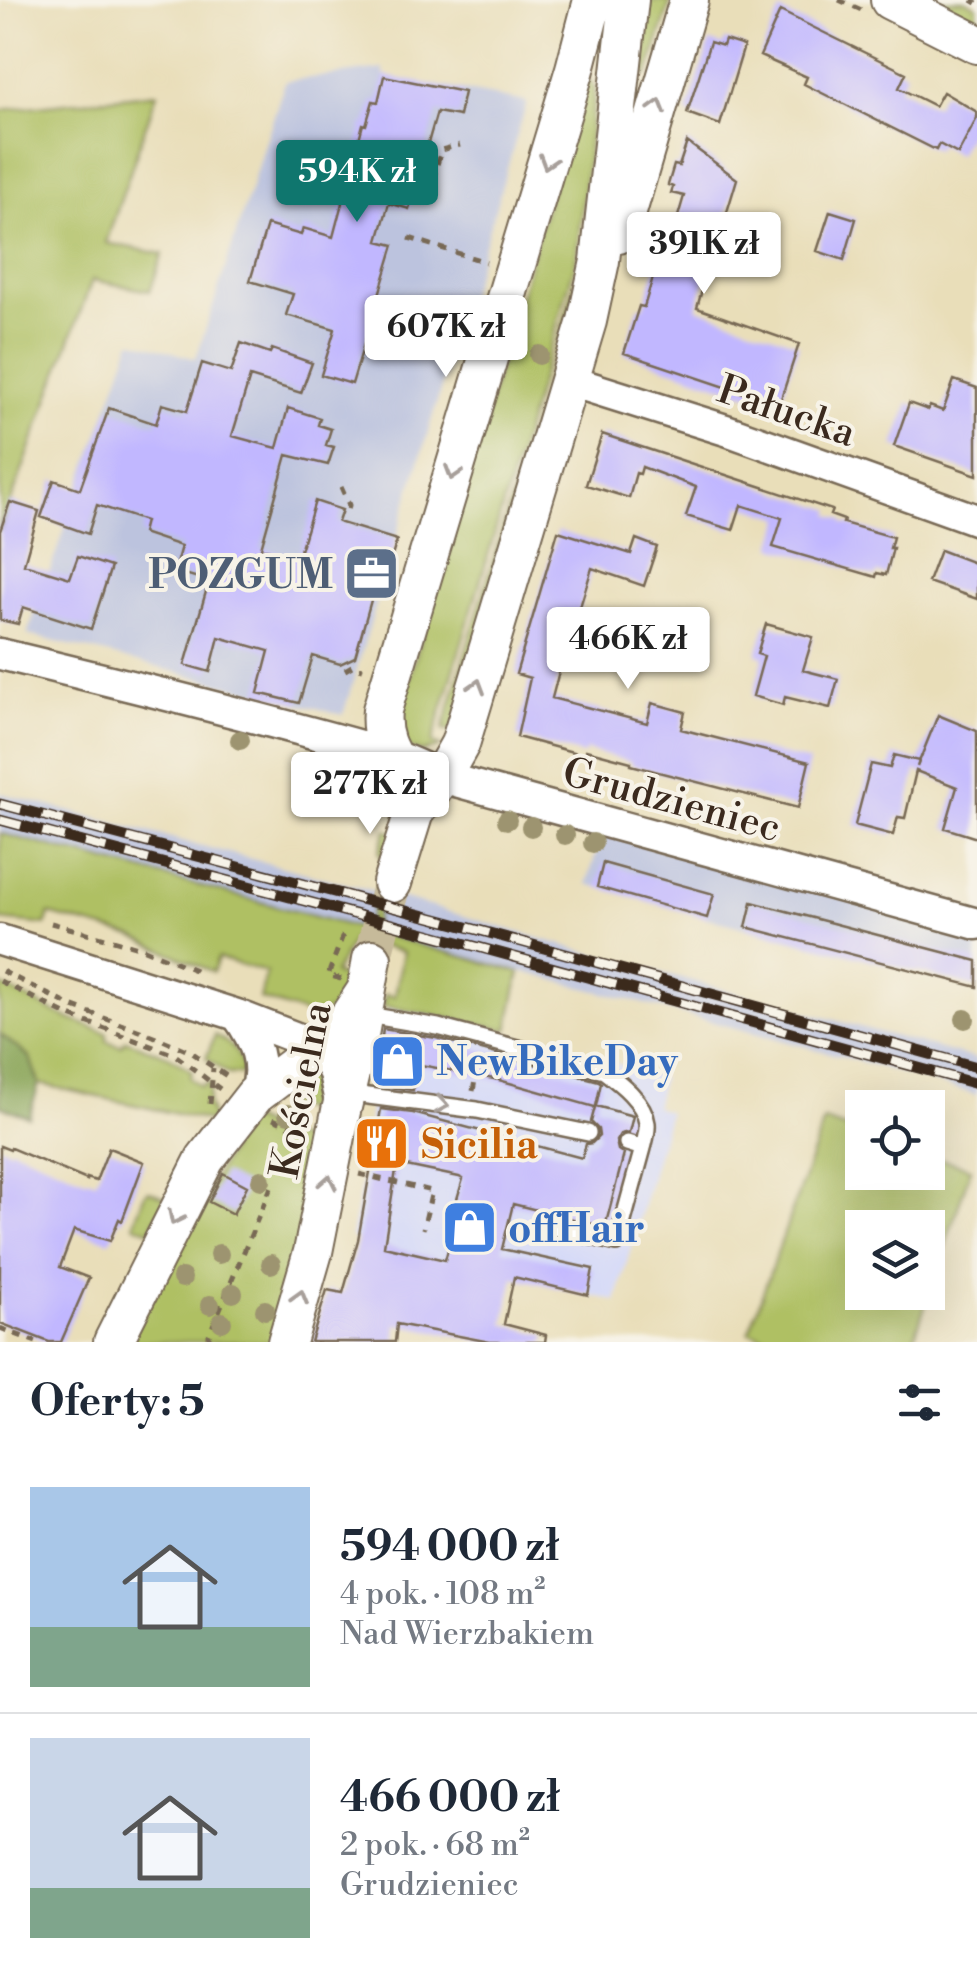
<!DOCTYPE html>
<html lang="pl">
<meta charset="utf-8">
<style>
:root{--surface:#fff;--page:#f2f2f3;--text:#1f2937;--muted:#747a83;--line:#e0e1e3;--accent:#0f766e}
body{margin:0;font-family:"Libre Bodoni",serif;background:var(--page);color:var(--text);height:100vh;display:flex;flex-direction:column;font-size:38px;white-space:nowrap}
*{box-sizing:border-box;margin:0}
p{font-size:32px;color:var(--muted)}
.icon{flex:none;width:55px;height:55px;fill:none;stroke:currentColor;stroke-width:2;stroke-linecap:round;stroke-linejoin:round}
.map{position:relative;height:1342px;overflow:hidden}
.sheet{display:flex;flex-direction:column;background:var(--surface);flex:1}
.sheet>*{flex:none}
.controls{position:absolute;left:845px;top:1090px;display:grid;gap:20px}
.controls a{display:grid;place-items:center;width:100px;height:100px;border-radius:0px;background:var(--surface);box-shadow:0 10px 40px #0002;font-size:50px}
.price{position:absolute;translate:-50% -85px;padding:0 22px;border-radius:10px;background:#fff;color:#222;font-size:32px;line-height:65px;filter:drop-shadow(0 2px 5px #0008)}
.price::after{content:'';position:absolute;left:50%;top:60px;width:30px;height:22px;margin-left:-15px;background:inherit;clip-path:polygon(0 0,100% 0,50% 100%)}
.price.selected{background:var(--accent);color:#fff}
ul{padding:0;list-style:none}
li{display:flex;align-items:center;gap:30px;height:250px;padding:0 30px}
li+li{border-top:2px solid var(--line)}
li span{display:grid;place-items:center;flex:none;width:280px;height:200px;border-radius:0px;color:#555}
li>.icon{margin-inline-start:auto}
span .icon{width:120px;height:120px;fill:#fffc;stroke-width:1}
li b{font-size:42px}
h2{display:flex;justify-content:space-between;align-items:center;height:120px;padding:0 30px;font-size:42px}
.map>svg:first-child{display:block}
.built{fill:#d3d8f9}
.industrial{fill:#bcc3de}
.green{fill:#afc064;stroke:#757541;stroke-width:2.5;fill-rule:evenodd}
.forest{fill:#8ba65a;stroke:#63683c;stroke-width:2.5}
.building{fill:#c1b7ff;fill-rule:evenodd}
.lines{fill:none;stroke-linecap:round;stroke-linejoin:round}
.tertiary-tunnel{stroke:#c6ba9a;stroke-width:38;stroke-dasharray:38 19;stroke-linecap:butt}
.service-casing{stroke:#786954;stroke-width:20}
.minor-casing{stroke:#786954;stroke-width:35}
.tertiary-casing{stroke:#786954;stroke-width:42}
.path{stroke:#786954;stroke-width:5;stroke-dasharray:8 8;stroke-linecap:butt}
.service{stroke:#fff;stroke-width:15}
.minor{stroke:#fff;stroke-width:30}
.tertiary{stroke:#fff;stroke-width:38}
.rail-casing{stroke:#3b2a1e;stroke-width:11}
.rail{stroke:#f7f3e8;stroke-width:8;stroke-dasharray:22;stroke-linecap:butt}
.tree{fill:#9d946f}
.oneway{stroke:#a79f9a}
.labels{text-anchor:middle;stroke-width:8;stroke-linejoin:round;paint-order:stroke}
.street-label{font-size:40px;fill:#3b2a1e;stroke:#f7f3e8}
.service-label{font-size:40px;font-weight:bold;fill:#4e5e75;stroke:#f7f3e8;text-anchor:end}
.shop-label{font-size:40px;font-weight:bold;fill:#366cbe;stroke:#f7f3e8;text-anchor:start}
.food-label{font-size:40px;font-weight:bold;fill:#c56008;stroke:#f7f3e8;text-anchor:start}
</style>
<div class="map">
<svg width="977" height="1342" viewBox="0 0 977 1342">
<rect width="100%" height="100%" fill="#f7f3e8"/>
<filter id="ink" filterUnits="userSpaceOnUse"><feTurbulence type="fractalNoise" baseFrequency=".01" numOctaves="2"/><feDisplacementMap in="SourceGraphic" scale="20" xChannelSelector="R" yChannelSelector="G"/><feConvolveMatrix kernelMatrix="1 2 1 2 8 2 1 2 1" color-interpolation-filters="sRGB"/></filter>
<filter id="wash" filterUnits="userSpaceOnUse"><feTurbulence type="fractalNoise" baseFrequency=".0048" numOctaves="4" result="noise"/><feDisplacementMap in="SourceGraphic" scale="40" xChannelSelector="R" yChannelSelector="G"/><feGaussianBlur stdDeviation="2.25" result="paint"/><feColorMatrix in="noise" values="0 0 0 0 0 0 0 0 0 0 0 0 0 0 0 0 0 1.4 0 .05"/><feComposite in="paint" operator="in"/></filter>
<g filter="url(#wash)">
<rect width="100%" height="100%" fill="#e9deb9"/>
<path class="built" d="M387 1010 441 1019 570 1049 662 1078 655 1107 669 1112 616 1301 351 1238 362 1182 379 1034Z"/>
<path class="industrial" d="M384 69V76L527 102 343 715 103 653 27 635 132 340 196 359 285 81Z
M0 793 415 902 590 953 977 1059V1095L841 1056 0 833Z
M602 833 977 934V987L707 918 587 884Z"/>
<path class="green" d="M650 0H671L648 74 643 76 642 74Z
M927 0H965L977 6V26Z
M583 79 592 82 595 89 576 261 432 743 441 747 423 752 407 748 396 725Z
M157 93 106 243 163 254 150 291 92 280 0 531V110Z
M582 268 578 296 452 731 443 729 578 273Z
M386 830 396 833 372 932 520 972 508 1030 383 1006 385 994 395 996 403 952 370 943 337 1008 314 1015 306 1014 260 999 266 972 218 958 213 972 134 937 49 914 46 925 0 920V833L366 930 379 880 382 854 379 853ZM353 939 363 942 349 979 334 974Z
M0 985 62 1016 107 1033V1041L121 1046 126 1040 169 1056 192 1071 190 1078 202 1087 204 1084 210 1083 208 1104 213 1122 39 1084 30 1058 0 1034Z
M215 1035C232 1044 242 1055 244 1074H228L206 1058Z
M304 1078C326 1085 325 1099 325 1119L269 1096Z
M247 1118 319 1148 274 1342H124Z
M824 1121 862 1134V1172H928V1155L971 1168 913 1342H783L749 1332ZM862 1228H928V1292H862Z
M149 1191 166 1198 150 1231 134 1225V1222L145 1193Z"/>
<path class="forest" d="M0 1034 30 1058 39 1084 29 1117 0 1106Z"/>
<g id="blocks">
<path class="building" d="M780 11 906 73 899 88 935 106 943 92 977 112V118L958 154 939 144 936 150 804 84 807 77 760 56Z
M725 40 744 46 720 125 687 113 710 42 723 46Z
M384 76 464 92 459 116 437 112 409 209 389 203 378 241 394 245 352 384 321 375 335 329 286 315 293 294 250 281 267 225 301 235 303 228 333 237 363 124 366 125 373 101 378 102Z
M687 142 737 179 718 242 729 245 722 269 709 265 697 308 799 344 779 405 624 353 639 306 644 307 666 235 672 237 684 196 671 193 673 187 668 185 674 165 679 166Z
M830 211 856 219 844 260 817 251Z
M241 343 270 353 272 349 312 363 301 393 250 377 232 436 277 448 288 408 320 418 318 425 331 429 326 445 334 447 328 465 287 455 261 548 298 557 315 501 342 510 338 522 397 540 380 595 373 593 355 657 340 664 313 656 299 703 258 693 269 651 219 637 210 672 185 665 209 581 174 571 181 546 142 533 145 521 97 505 88 534 41 517 54 480 80 489 109 408 156 424 162 404 187 411 202 363 231 372Z
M954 380 977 388V475L894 446 909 403 928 410 930 406 943 411Z
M602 434 832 510 830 515 844 520 843 523 893 537 890 548H893L886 575 877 573 876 577 773 547 782 518 741 505 733 530 686 516 696 487 642 467 640 474 636 473 629 498 586 485Z
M10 502 39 511 24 564 70 578 78 556 111 567 91 629 23 607 18 624 0 620V531Z
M558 531 631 554 636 539 657 547 644 586 592 568 576 620 585 622 573 663 562 660 552 698 647 723 652 703 685 712 681 729 809 762 798 808 631 765V762L586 750 584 755 517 737 530 678 516 674Z
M940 550 977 564V599L928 582Z
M766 624 813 637 803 670 838 679 830 708 785 697 783 705 753 696 764 656 757 654Z
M938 715 977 731V838L945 828 957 787 916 771 905 818 898 817 893 835 855 825 871 764 890 768 894 755 919 761 917 767Z
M603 863 714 894 707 918 597 887Z
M752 902 977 961V987L746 927Z
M383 1029 436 1038 599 1081 601 1083 596 1106 633 1116 629 1132 620 1134 616 1141 618 1150 624 1154 605 1227 513 1204 502 1249 593 1269 588 1295 514 1277 504 1324 546 1335 545 1342H490L397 1324 395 1342H311L327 1290 343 1293 358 1240 381 1109 413 1113 582 1158 586 1144 592 1143 599 1136 598 1129 591 1122 595 1107 499 1080 416 1064 413 1090 380 1086 382 1069 378 1068ZM397 1164 459 1177 463 1179 451 1219 456 1221 445 1260 384 1246Z
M0 1146 10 1150 11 1148 87 1180V1178L96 1181 109 1148 144 1162 122 1221 119 1219 110 1241 74 1230 60 1267 89 1278 61 1342H49L0 1323Z
M223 1173 247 1186 233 1214 209 1202Z"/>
</g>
</g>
<g filter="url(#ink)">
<use href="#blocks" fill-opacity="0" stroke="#786954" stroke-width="2.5"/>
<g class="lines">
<path class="tertiary-tunnel" d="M372 959 392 883"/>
<defs>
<path id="service" d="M362 1014 438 1027 604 1071C620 1083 644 1101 647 1123 648 1131 645 1140 643 1148L627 1143
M345 1093 477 1110 588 1133
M545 1225 617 1243 643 1148"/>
<path id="minor" d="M570 381 729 431 977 520
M0 654C129 685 258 717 385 753 409 760 432 773 456 781L977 924
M0 940 237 1015 320 1047 334 1073 340 1102
M237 1015C255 1040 266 1064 255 1095"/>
<path id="tertiary" d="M890 0 977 44
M618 234 622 229 689 0
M414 812C413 770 377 758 382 710L575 69 593 0
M392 883 414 812 442 776 460 744 587 321 600 261 629 0
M113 1342 205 1159 255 1095 323 1044 343 1026 366 991
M287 1342 313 1252 341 1111 359 1035 372 959"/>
</defs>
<use href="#service" class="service-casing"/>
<use href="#minor" class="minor-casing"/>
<use href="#tertiary" class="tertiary-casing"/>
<path class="path" d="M839 0 864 11
M972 0 977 3
M418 176 433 180 441 150 460 145
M409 238 486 262
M341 487 349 505 347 516
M345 670 352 666 363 669
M356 772 382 813
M51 923 142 948 202 973
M2 971 71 1006 151 1035 191 1052 231 1079
M341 979 328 975 343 935
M0 981 65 1014 175 1055 220 1089
M473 1091 476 1075
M210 1104 213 1068
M289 1110 311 1119
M273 1119 309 1134
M359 1174 432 1191 423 1229
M0 1328 36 1342
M209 1342V1335L271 1187"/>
<use href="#service" class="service"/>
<use href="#minor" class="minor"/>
<use href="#tertiary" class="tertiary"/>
<defs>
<path id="rail" d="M0 804 482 931 977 1067
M0 820 478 947 977 1084"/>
</defs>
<use href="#rail" class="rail-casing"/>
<use href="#rail" class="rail"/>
</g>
<g class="tree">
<circle cx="539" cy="355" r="10"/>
<circle cx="240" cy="740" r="10"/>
<circle cx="341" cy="764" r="10"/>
<circle cx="507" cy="820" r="10"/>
<circle cx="531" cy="827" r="10"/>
<circle cx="565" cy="835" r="10"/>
<circle cx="593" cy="843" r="10"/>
<circle cx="965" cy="1019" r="10"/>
<circle cx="288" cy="1114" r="10"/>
<circle cx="261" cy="1180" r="10"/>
<circle cx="219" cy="1254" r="10"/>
<circle cx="271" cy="1264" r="10"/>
<circle cx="182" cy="1278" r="10"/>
<circle cx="233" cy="1293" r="10"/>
<circle cx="210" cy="1305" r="10"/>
<circle cx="265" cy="1310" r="10"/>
<circle cx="222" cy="1322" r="10"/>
</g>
<defs><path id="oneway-chevron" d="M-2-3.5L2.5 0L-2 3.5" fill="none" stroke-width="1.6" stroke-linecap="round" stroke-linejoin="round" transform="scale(2.5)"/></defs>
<g class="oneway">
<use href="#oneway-chevron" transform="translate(658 106) rotate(-74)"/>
<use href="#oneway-chevron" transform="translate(547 162) rotate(107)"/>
<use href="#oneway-chevron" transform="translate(453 473) rotate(107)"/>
<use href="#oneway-chevron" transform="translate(477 686) rotate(-73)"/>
<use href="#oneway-chevron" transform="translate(442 1105) rotate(9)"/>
<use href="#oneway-chevron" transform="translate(328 1182) rotate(-79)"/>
<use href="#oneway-chevron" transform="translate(175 1218) rotate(116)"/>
<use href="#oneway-chevron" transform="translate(300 1297) rotate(-74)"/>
</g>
</g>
<defs>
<symbol id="office-square" viewBox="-11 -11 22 22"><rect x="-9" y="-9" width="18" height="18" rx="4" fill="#5c6f8a" stroke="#f7f3e8"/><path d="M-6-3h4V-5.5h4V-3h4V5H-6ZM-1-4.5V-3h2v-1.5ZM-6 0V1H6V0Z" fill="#fff"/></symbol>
<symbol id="shop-square" viewBox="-11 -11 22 22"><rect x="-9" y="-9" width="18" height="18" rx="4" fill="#3f7fe0" stroke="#f7f3e8"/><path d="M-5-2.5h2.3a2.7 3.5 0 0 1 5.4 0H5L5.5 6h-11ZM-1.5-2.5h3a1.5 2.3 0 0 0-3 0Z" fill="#fff"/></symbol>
<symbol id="restaurant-square" viewBox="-11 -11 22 22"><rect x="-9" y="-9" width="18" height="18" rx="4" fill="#e8710a" stroke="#f7f3e8"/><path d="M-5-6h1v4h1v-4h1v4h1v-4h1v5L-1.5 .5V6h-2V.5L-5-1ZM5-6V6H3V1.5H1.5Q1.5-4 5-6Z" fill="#fff"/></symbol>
</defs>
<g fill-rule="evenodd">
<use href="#office-square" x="340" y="542" width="63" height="63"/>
<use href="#shop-square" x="366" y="1030" width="63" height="63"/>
<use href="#restaurant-square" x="350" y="1112" width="63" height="63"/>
<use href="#shop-square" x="438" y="1196" width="63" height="63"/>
</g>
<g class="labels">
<g class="street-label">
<text transform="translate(787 410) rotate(19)" y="14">Pałucka</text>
<text transform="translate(672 799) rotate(15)" y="14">Grudzieniec</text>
<text transform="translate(300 1090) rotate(-79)" y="14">Kościelna</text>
</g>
<g class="service-label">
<text x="333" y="588">POZGUM</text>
</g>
<g class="shop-label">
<text x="436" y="1075">NewBikeDay</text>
<text x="508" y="1242">offHair</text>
</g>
<g class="food-label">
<text x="421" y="1158">Sicilia</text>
</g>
</g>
</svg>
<div class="controls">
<a><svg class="icon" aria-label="locate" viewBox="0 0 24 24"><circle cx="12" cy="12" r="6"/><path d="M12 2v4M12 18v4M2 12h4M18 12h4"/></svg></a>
<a><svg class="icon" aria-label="layers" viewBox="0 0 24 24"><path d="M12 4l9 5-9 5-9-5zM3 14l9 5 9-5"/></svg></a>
</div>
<b class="price selected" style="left:357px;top:225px">594K zł</b>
<b class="price" style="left:704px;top:297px">391K zł</b>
<b class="price" style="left:446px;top:380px">607K zł</b>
<b class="price" style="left:628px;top:692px">466K zł</b>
<b class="price" style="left:370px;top:837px">277K zł</b>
</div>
<section class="sheet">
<h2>Oferty: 5<svg class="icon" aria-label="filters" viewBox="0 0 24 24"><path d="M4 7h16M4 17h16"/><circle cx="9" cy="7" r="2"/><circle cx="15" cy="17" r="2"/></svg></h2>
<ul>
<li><span style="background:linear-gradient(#a9c7e8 70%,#7fa58c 0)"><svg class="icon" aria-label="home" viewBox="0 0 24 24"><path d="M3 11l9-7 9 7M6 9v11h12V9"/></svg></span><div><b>594 000 zł</b><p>4 pok. · 108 m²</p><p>Nad Wierzbakiem</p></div></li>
<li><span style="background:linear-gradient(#c9d6e8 75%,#7fa58c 0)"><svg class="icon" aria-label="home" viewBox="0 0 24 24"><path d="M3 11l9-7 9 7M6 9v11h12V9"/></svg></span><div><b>466 000 zł</b><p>2 pok. · 68 m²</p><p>Grudzieniec</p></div></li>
</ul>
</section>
